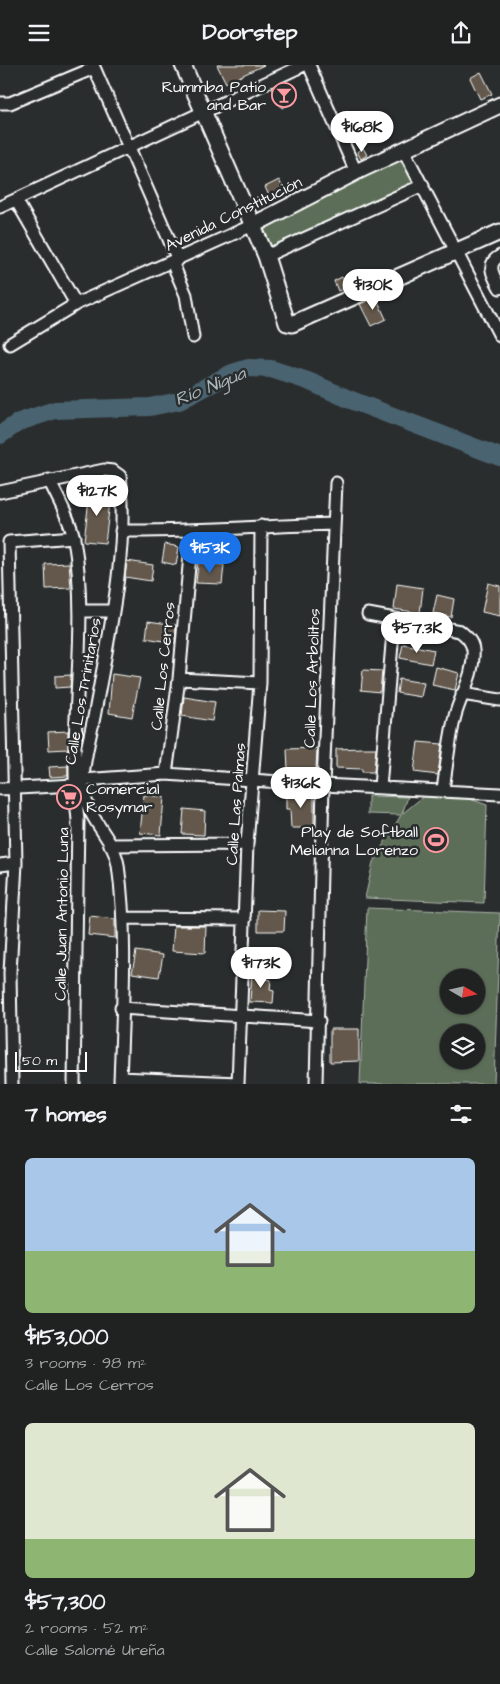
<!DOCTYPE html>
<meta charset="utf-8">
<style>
:root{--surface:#202222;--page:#2d2f2f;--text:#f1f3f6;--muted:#a2a4a5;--line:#3d3f40;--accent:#1a73e8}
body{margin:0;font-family:"Architects Daughter",sans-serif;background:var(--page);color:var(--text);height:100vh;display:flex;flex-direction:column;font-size:19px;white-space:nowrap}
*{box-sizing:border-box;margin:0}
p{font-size:16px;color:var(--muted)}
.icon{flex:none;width:28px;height:28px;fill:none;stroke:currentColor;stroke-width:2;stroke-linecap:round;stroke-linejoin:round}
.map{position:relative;height:1019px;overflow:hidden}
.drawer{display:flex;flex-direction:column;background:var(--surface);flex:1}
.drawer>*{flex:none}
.needle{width:32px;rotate:99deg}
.fabs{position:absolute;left:440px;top:904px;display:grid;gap:10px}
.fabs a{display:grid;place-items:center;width:45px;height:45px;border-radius:50%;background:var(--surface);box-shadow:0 1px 4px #0004,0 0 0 1px var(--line);font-size:25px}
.scale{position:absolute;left:15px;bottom:12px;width:72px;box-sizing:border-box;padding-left:5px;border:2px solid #fff;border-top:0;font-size:14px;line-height:18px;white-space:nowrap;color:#fff;-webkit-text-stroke:4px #2a2d2e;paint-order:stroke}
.price{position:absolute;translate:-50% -42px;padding:0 11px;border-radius:18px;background:#fff;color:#222;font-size:16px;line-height:32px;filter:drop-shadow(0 1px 2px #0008)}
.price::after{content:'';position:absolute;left:50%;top:30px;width:15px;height:11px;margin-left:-8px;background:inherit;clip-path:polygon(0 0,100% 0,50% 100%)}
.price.active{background:var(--accent);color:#fff}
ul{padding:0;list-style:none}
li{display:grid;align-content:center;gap:10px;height:265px;padding:0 25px}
li span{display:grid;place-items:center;height:155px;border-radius:8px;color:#555}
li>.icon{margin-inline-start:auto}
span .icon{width:90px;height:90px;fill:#fffc;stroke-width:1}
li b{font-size:21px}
h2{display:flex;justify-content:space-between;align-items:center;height:60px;padding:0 25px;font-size:21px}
header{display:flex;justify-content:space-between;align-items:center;height:65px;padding:0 25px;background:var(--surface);font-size:22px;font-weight:800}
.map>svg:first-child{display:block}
.green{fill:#5c6e58;stroke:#aeb6ac;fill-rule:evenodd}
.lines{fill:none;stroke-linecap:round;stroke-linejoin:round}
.river{stroke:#4a646f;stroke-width:18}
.building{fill:#63594b;stroke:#fff}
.minor-casing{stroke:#fff;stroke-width:15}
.major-casing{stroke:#fff;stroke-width:19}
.minor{stroke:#2a2d2e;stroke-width:11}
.major{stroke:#2a2d2e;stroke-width:15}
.labels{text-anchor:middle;stroke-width:5;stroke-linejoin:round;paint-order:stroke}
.poi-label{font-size:16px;fill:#fff;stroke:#2a2d2e;text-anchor:end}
.street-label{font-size:16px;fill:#fff;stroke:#2a2d2e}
.water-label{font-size:18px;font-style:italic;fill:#aeb9be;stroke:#2a2d2e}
</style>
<header><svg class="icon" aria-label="menu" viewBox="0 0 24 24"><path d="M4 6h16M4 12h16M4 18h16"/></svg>Doorstep<svg class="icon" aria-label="share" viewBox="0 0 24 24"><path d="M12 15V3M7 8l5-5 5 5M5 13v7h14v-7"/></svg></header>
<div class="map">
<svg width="500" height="1019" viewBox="0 0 500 1019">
<rect width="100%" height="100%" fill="#2a2d2e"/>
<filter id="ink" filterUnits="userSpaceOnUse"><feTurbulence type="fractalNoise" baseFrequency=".02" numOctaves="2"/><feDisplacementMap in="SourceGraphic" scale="10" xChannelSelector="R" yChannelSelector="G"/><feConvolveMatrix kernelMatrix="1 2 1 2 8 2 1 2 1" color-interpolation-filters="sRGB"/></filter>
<g filter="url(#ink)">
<path class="green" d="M401 89 415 116 269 182 260 158Z
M456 729 487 740 484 838 365 833 373 797 401 750 368 749V731L408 732 402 749 425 730Z
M367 843 500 848 494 1019H360ZM476 912V940H449V912ZM449 968H476V995H449Z"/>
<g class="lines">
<path class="river" d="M0 370 19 357 55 345 150 342 179 336 232 308 248 303 271 304 308 316 351 335 500 392"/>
</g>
<path class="building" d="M217 0H264L226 18Z
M481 7 492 29 480 34 470 13Z
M286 17 295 37 282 43 272 23Z
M363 83 367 90 361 94 357 87Z
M279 115 285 127 271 135 265 122Z
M342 212 347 222 338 226 334 216Z
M376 232 386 254 371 261 360 239Z
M90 426 111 429 105 478 84 476Z
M165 479 179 482 176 500 162 497Z
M127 496 153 500 151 516 125 512Z
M69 498 71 523 46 524 45 499Z
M198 498 224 500 222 519 196 518Z
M488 518 500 521V551L482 547Z
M397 519 423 523 420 548 394 544Z
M437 530 454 534 451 552 433 548Z
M148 556 176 560 175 578 146 573Z
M403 579 434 585 431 599 400 593Z
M436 602 459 608 455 625 432 620Z
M363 605 382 606 380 627 361 625Z
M112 609 140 613 132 652 109 648Z
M71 610 70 622 55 623V611Z
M399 614 424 618 421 632 397 628Z
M184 632 215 637 212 656 182 651Z
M68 666V684L49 685 48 667Z
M418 677 442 679 438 710 414 707Z
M317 683 316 705H288L287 684Z
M362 683H376L374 707H362V704L336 703V684Z
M68 701V711L50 712 49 702Z
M286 725 314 727V763H291L290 744H286Z
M144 730 164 732 161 770 140 768Z
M184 744 205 746 204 770 182 769Z
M258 845 285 846 284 866H258Z
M90 851 115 854V873L88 870Z
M174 861H206L205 888 172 886Z
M136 886 163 890 159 912 132 908Z
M265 906 266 914 271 915 270 925 274 926 273 938 250 937 252 907Z
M330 964H359V996L330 997Z"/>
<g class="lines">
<defs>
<path id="minor" d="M93 0 178 195
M309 0 356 107
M0 38H10L94 3
M404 86 500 271
M16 135 76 239
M0 142 304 0
M266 191 423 120
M500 191C485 199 494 212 500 223
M172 197 186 230 193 272
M10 279 76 239 253 160
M49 415C57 432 71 456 74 474 90 567 67 662 78 755L74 1019
M0 427 104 405 113 406 120 411C129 483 108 575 95 647 91 669 84 692 83 714 82 753 113 769 118 800 128 871 122 948 120 1019
M121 466C192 467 262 461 334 459
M80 546H113
M368 549 460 566C466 571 472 576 473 585 475 609 461 629 455 651 449 675 447 700 443 724
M179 614 260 618
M462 629 500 635
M166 709 179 614 192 467
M380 722 394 555
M0 724 74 720 83 715 166 709 323 720 500 729
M110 780 247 779
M0 800 16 798
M123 853 245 854
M121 943 319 956
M120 1013 238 1018
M12 1019 10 908 16 798 9 477 74 472
M238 1019 247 779 260 618 261 461
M316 1019 323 720 336 418"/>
<path id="major" d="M183 0 266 191 287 258 292 259 500 167
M253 160 356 107 500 40"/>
</defs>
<use href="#minor" class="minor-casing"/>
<use href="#major" class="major-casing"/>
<use href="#minor" class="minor"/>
<use href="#major" class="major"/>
</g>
</g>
<defs>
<symbol id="bar-ring" viewBox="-11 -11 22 22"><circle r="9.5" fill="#2a2d2e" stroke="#ff9aa2" stroke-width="1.5"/><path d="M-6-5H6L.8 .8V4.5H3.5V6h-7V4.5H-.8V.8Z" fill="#ff9aa2"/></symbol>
<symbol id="supermarket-ring" viewBox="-11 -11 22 22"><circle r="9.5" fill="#2a2d2e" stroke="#ff9aa2" stroke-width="1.5"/><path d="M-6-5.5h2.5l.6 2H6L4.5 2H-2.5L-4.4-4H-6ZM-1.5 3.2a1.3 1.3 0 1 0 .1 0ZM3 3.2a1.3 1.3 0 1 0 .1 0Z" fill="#ff9aa2"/></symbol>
<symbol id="stadium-ring" viewBox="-11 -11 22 22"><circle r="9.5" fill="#2a2d2e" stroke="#ff9aa2" stroke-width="1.5"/><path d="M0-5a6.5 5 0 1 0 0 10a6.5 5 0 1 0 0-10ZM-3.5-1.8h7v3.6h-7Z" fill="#ff9aa2"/></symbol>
</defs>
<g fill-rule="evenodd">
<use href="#bar-ring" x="270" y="16" width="28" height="28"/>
<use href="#supermarket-ring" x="55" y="718" width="28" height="28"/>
<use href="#stadium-ring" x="422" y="761" width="28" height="28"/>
</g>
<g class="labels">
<g class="poi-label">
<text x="266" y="27">Rummba Patio<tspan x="266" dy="18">and Bar</tspan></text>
<text x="86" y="729" text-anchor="start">Comercial<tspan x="86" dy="18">Rosymar</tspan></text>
<text x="418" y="772">Play de Softball<tspan x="418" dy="18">Melianna Lorenzo</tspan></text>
</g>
<g class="street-label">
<text transform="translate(233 148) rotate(-26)" y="6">Avenida Constitución</text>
<text transform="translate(162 601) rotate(-84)" y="6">Calle Los Cerros</text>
<text transform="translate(311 613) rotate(-88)" y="6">Calle Los Arbolitos</text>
<text transform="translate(82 626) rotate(-80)" y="6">Calle Los Trinitarios</text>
<text transform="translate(235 739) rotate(-86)" y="6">Calle Las Palmas</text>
<text transform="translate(61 849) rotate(-89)" y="6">Calle Juan Antonio Luna</text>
</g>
<g class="water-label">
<text transform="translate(210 321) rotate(-22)" y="6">Río Nigua</text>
</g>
</g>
</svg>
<div class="fabs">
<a><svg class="needle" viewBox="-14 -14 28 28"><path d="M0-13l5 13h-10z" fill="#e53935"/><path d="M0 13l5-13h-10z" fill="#a2a4a5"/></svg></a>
<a><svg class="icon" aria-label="layers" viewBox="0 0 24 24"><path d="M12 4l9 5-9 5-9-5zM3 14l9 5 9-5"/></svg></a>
</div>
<div class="scale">50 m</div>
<b class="price" style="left:362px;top:88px">$168K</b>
<b class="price" style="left:373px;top:246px">$130K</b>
<b class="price" style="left:97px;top:452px">$127K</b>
<b class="price active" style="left:210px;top:509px">$153K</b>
<b class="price" style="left:417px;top:589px">$57.3K</b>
<b class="price" style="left:301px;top:744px">$136K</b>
<b class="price" style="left:261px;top:924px">$173K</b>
</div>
<section class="drawer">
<h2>7 homes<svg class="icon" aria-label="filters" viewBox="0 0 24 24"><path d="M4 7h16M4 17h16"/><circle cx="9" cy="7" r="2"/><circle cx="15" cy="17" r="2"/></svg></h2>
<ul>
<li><span style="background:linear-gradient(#a9c7e8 60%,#8fb573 0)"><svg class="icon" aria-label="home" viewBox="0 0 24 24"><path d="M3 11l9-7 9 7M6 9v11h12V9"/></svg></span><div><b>$153,000</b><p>3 rooms · 98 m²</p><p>Calle Los Cerros</p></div></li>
<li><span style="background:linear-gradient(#dfe7d0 75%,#8fb573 0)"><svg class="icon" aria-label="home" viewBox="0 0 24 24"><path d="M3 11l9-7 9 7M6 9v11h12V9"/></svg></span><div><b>$57,300</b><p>2 rooms · 52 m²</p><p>Calle Salomé Ureña</p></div></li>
</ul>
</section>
